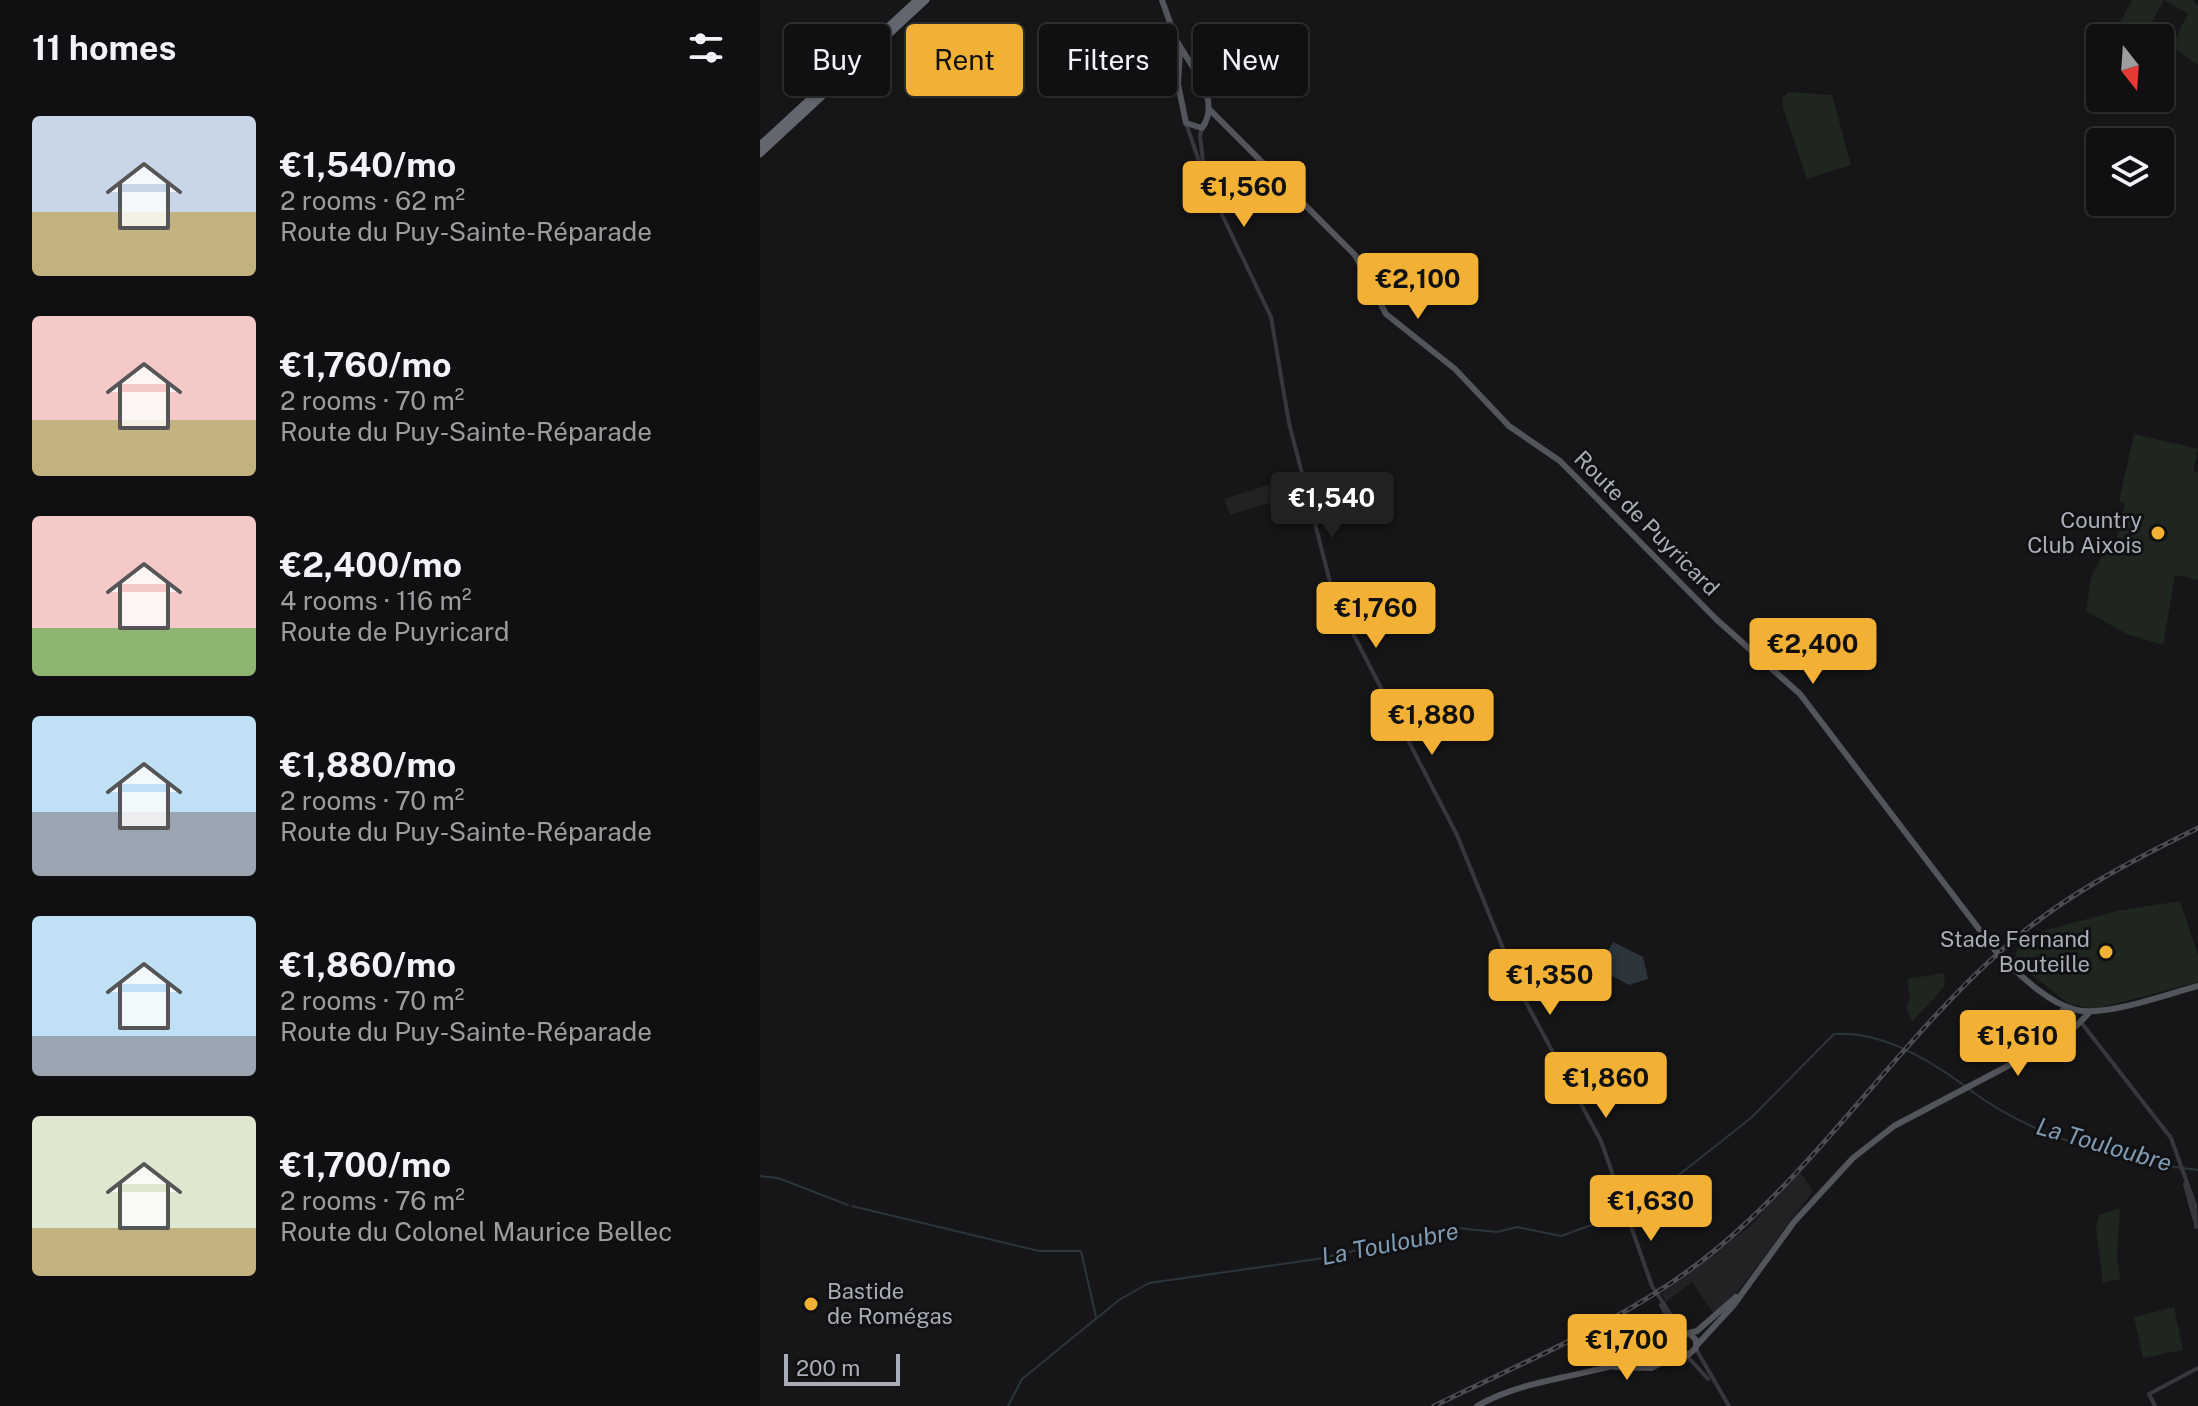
<!DOCTYPE html>
<meta charset="utf-8">
<style>
:root{--surface:#101012;--page:#19191b;--text:#f1f3f6;--muted:#9c9d9f;--line:#303032;--accent:#f2b134}
body{margin:0;font-family:"Public Sans",sans-serif;background:var(--page);color:var(--text);height:100vh;display:flex;flex-direction:column;font-size:30px;white-space:nowrap}
*{box-sizing:border-box;margin:0}
p{font-size:26px;color:var(--muted)}
.icon{flex:none;width:44px;height:44px;fill:none;stroke:currentColor;stroke-width:2;stroke-linecap:round;stroke-linejoin:round}
.map{position:relative;flex:1;overflow:hidden}
.details{display:flex;flex-direction:column;background:var(--surface);width:760px}
.details>*{flex:none}
.top-card{position:absolute;left:24px;top:24px;width:760px;height:72px;display:flex;gap:16px}
.needle{width:52px;rotate:163deg}
.fabs{position:absolute;left:1326px;top:24px;display:grid;gap:16px}
.fabs a{display:grid;place-items:center;width:88px;height:88px;border-radius:8px;background:var(--surface);box-shadow:0 2px 6px #0004,0 0 0 2px var(--line);font-size:40px}
.scale{position:absolute;left:24px;bottom:20px;width:116px;box-sizing:border-box;padding-left:8px;border:4px solid #a8adb8;border-top:0;font-size:22px;line-height:28px;white-space:nowrap;color:#a8adb8;-webkit-text-stroke:6px #111113;paint-order:stroke}
.price{position:absolute;translate:-50% -68px;padding:0 18px;border-radius:8px;background:var(--accent);color:#111;font-size:26px;line-height:52px;filter:drop-shadow(0 2px 4px #0008)}
.price::after{content:'';position:absolute;left:50%;top:48px;width:24px;height:18px;margin-left:-12px;background:inherit;clip-path:polygon(0 0,100% 0,50% 100%)}
.price.selected{background:#222;color:#fff}
ul{padding:0;list-style:none}
li{display:flex;align-items:center;gap:24px;height:200px;padding:0 32px}
li span{display:grid;place-items:center;flex:none;width:224px;height:160px;border-radius:8px;color:#555}
li>.icon{margin-inline-start:auto}
span .icon{width:96px;height:96px;fill:#fffc;stroke-width:1}
li b{font-size:34px}
h2{display:flex;justify-content:space-between;align-items:center;height:96px;padding:0 32px;font-size:34px}
.tag{padding:0 28px;border-radius:8px;background:var(--surface);box-shadow:0 2px 6px #0004,0 0 0 2px var(--line);font-size:28px;line-height:72px}
.tag.selected{background:var(--accent);color:#111}
main{display:flex;flex:1;min-height:0}
.map>svg:first-child{display:block}
.built{fill:#222225}
.green{fill:#1e261f}
.water{fill:#2c353c}
.lines{fill:none;stroke-linecap:round;stroke-linejoin:round}
.stream{stroke:#2c353c;stroke-width:2}
.minor{stroke:#37383d;stroke-width:4}
.major{stroke:#53555c;stroke-width:6}
.highway{stroke:#63666e;stroke-width:7}
.rail-casing{stroke:#4a4c52;stroke-width:5}
.rail{stroke:#111113;stroke-width:2;stroke-dasharray:6;stroke-linecap:butt}
.major-bridge{stroke:#53555c;stroke-width:6}
.poi-dot{fill:#f2b134;stroke:#111113;stroke-width:3}
.labels{text-anchor:middle;stroke-width:6;stroke-linejoin:round;paint-order:stroke}
.poi-label{font-size:22px;fill:#a8adb8;stroke:#111113;text-anchor:end}
.street-label{font-size:22px;fill:#a8adb8;stroke:#111113}
.water-label{font-size:24px;font-style:italic;fill:#7f9bb3;stroke:#111113}
</style>
<main>
<section class="details">
<h2>11 homes<svg class="icon" aria-label="filters" viewBox="0 0 24 24"><path d="M4 7h16M4 17h16"/><circle cx="9" cy="7" r="2"/><circle cx="15" cy="17" r="2"/></svg></h2>
<ul>
<li><span style="background:linear-gradient(#c9d6e8 60%,#c2b280 0)"><svg class="icon" aria-label="home" viewBox="0 0 24 24"><path d="M3 11l9-7 9 7M6 9v11h12V9"/></svg></span><div><b>€1,540/mo</b><p>2 rooms · 62 m²</p><p>Route du Puy-Sainte-Réparade</p></div></li>
<li><span style="background:linear-gradient(#f6c9c9 65%,#c2b280 0)"><svg class="icon" aria-label="home" viewBox="0 0 24 24"><path d="M3 11l9-7 9 7M6 9v11h12V9"/></svg></span><div><b>€1,760/mo</b><p>2 rooms · 70 m²</p><p>Route du Puy-Sainte-Réparade</p></div></li>
<li><span style="background:linear-gradient(#f6c9c9 70%,#8fb573 0)"><svg class="icon" aria-label="home" viewBox="0 0 24 24"><path d="M3 11l9-7 9 7M6 9v11h12V9"/></svg></span><div><b>€2,400/mo</b><p>4 rooms · 116 m²</p><p>Route de Puyricard</p></div></li>
<li><span style="background:linear-gradient(#bfe0f5 60%,#9aa5b1 0)"><svg class="icon" aria-label="home" viewBox="0 0 24 24"><path d="M3 11l9-7 9 7M6 9v11h12V9"/></svg></span><div><b>€1,880/mo</b><p>2 rooms · 70 m²</p><p>Route du Puy-Sainte-Réparade</p></div></li>
<li><span style="background:linear-gradient(#bfe0f5 75%,#9aa5b1 0)"><svg class="icon" aria-label="home" viewBox="0 0 24 24"><path d="M3 11l9-7 9 7M6 9v11h12V9"/></svg></span><div><b>€1,860/mo</b><p>2 rooms · 70 m²</p><p>Route du Puy-Sainte-Réparade</p></div></li>
<li><span style="background:linear-gradient(#dfe7d0 70%,#c2b280 0)"><svg class="icon" aria-label="home" viewBox="0 0 24 24"><path d="M3 11l9-7 9 7M6 9v11h12V9"/></svg></span><div><b>€1,700/mo</b><p>2 rooms · 76 m²</p><p>Route du Colonel Maurice Bellec</p></div></li>
</ul>
</section>
<div class="map">
<svg width="1438" height="1406" viewBox="0 0 1438 1406">
<rect width="100%" height="100%" fill="#161618"/>
<path class="built" d="M538 475 542 493 470 515 464 499Z
M817 951 845 980 772 1002 756 967Z
M1040 1171 1053 1191 979 1290 954 1314 932 1282 906 1302 902 1293 989 1227Z"/>
<path class="green" d="M1372 0H1432L1438 6V65L1411 46 1428 14 1404 0 1383 38H1375L1358 26Z
M1029 92 1072 95 1091 165 1047 179 1023 108 1022 98Z
M1374 434 1438 449 1433 471 1438 472V580L1415 575 1403 645 1367 634 1326 611 1331 578 1348 544H1355L1365 505 1359 501Z
M1420 901 1438 955V982L1335 1009 1309 1004 1254 961 1257 949 1271 934 1357 911Z
M1184 973 1185 986 1152 1022 1146 1007 1150 999 1147 979Z
M1360 1208 1357 1257 1360 1279 1343 1283 1336 1229 1339 1215Z
M1414 1307 1423 1350 1383 1358 1374 1317Z"/>
<path class="water" d="M853 942 883 957 888 979 869 985 852 976 844 958Z"/>
<g class="lines">
<path class="stream" d="M1210 1090C1273 1137 1360 1162 1438 1170
M0 1176 18 1178 88 1205
M92 1206 279 1251H321L336 1317
M248 1406 262 1379 359 1300 389 1283 557 1259 697 1228 737 1232 757 1227 801 1236 876 1209 992 1117 1074 1034C1120 1030 1170 1060 1205 1086"/>
<path class="minor" d="M426 123 445 179 511 317 529 423 574 597 697 835 762 995 841 1141 892 1286 923 1333
M442 128 440 136 444 169
M1320 1021 1411 1138 1435 1205 1436 1227
M1425 1184 1434 1218
M901 1305 918 1336
M936 1349 969 1406
M927 1356 948 1379
M1395 1406 1389 1394 1438 1368"/>
<path class="major" d="M402 0 420 51 418 84 426 123 442 128C462 100 432 68 418 43
M450 110 595 255 626 314 695 369 749 426 800 461 956 619 1040 694 1235 950
M1240 956C1260 975 1288 1003 1316 1010 1345 1017 1408 994 1438 986
M1294 1034 1313 1029 1329 1013
M930 1334 936 1340V1348L928 1355 920 1353 915 1345 918 1336 937 1331 976 1297
M937 1345 973 1306 1034 1222 1093 1158 1134 1126 1261 1059 1292 1033 1302 1011 1311 1009
M855 1367 891 1368 920 1353
M717 1406C779 1371 855 1378 915 1341"/>
<path class="highway" d="M0 145 157 0
M0 154 166 0"/>
<defs>
<path id="rail" d="M674 1406C771 1358 876 1317 959 1247 1064 1159 1140 1040 1243 949 1301 897 1369 862 1438 828"/>
</defs>
<use href="#rail" class="rail-casing"/>
<use href="#rail" class="rail"/>
<path class="major-bridge" d="M1235 950 1240 956"/>
</g>
<g class="poi-dot">
<circle cx="1398" cy="533" r="8"/>
<circle cx="1346" cy="952" r="8"/>
<circle cx="51" cy="1304" r="8"/>
</g>
<g class="labels">
<g class="poi-label">
<text x="1382" y="528">Country<tspan x="1382" dy="25">Club Aixois</tspan></text>
<text x="1330" y="947">Stade Fernand<tspan x="1330" dy="25">Bouteille</tspan></text>
<text x="67" y="1299" text-anchor="start">Bastide<tspan x="67" dy="25">de Romégas</tspan></text>
</g>
<g class="street-label">
<text transform="translate(887 523) rotate(45)" y="8">Route de Puyricard</text>
</g>
<g class="water-label">
<text transform="translate(1344 1145) rotate(16)" y="8">La Touloubre</text>
<text transform="translate(630 1244) rotate(-11)" y="8">La Touloubre</text>
</g>
</g>
</svg>
<div class="fabs">
<a><svg class="needle" viewBox="-14 -14 28 28"><path d="M0-13l5 13h-10z" fill="#e53935"/><path d="M0 13l5-13h-10z" fill="#9c9d9f"/></svg></a>
<a><svg class="icon" aria-label="layers" viewBox="0 0 24 24"><path d="M12 4l9 5-9 5-9-5zM3 14l9 5 9-5"/></svg></a>
</div>
<div class="scale">200 m</div>
<b class="price" style="left:484px;top:229px">€1,560</b>
<b class="price" style="left:658px;top:321px">€2,100</b>
<b class="price selected" style="left:572px;top:540px">€1,540</b>
<b class="price" style="left:616px;top:650px">€1,760</b>
<b class="price" style="left:1053px;top:686px">€2,400</b>
<b class="price" style="left:672px;top:757px">€1,880</b>
<b class="price" style="left:790px;top:1017px">€1,350</b>
<b class="price" style="left:1258px;top:1078px">€1,610</b>
<b class="price" style="left:846px;top:1120px">€1,860</b>
<b class="price" style="left:891px;top:1243px">€1,630</b>
<b class="price" style="left:867px;top:1382px">€1,700</b>
<div class="top-card">
<a class="tag">Buy</a>
<a class="tag selected">Rent</a>
<a class="tag">Filters</a>
<a class="tag">New</a>
</div>
</div>
</main>
